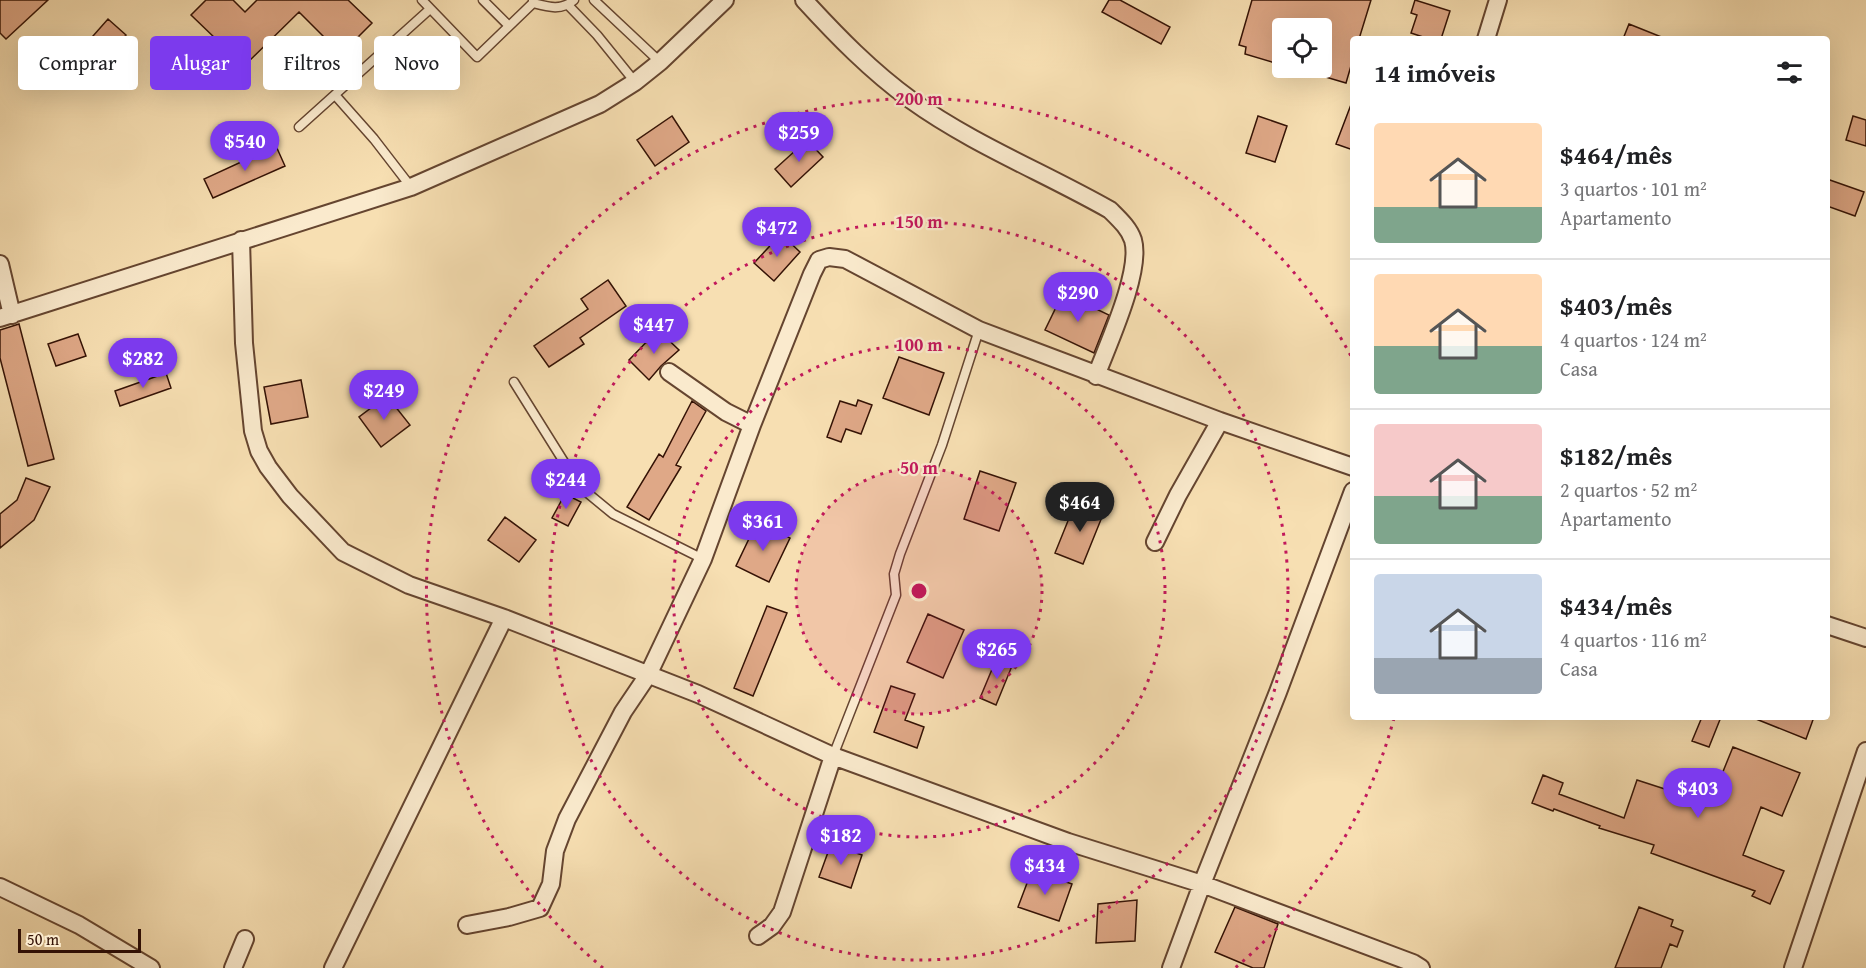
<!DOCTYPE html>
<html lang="pt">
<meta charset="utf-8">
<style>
:root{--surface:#fff;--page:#f2f2f2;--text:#202124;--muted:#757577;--line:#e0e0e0;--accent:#7c3aed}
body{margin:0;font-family:"Gentium Book Plus",serif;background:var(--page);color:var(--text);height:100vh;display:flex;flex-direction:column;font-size:22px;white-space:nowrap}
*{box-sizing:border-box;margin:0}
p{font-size:20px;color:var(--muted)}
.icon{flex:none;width:33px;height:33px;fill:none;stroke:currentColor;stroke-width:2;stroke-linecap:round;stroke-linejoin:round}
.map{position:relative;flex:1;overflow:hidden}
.panel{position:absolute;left:1350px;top:36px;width:480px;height:684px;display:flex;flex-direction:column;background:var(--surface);border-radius:6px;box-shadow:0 6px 24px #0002}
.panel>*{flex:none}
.guide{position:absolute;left:18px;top:36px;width:570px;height:54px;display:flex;gap:12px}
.tools{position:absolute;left:1272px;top:18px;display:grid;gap:12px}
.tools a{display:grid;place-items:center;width:60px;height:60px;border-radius:6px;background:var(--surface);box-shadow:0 6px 24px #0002;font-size:30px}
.scale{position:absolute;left:18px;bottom:15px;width:123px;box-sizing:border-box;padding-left:6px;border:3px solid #341205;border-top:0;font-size:16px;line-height:21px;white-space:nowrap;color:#341205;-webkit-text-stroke:4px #faeacd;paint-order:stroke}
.price{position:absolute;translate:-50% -51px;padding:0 14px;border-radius:21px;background:var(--accent);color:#fff;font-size:20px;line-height:39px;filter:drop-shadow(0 2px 3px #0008)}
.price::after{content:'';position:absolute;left:50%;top:36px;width:18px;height:14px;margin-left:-9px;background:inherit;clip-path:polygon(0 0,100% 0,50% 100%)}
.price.current{background:#222;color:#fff}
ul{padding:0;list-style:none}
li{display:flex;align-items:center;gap:18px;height:150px;padding:0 24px}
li+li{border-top:2px solid var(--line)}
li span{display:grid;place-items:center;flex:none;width:168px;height:120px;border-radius:6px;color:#555}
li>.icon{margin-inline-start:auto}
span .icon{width:72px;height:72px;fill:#fffc;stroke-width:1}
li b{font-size:26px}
h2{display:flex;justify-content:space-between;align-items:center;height:72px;padding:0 24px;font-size:26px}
.chip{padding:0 21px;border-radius:6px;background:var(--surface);box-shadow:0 6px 24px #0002;font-size:21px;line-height:54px}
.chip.current{background:var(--accent);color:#fff}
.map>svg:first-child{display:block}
.building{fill:#dfa887;stroke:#341205;stroke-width:1.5}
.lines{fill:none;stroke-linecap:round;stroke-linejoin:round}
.lane-casing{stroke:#654530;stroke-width:11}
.street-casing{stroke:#654530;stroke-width:20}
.lane{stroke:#faeacd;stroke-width:8}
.street{stroke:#faeacd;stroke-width:16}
.ring{fill:none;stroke:#c2185b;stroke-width:3;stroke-dasharray:3 6}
.centre{fill:#c2185b;stroke:#faeacd;stroke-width:3}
.ring-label{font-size:18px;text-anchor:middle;font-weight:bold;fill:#c2185b;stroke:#faeacd;stroke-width:4.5;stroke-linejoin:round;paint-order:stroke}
</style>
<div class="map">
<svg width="1866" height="968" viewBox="0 0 1866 968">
<rect width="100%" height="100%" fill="#f7dfb2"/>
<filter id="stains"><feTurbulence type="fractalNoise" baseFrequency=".00333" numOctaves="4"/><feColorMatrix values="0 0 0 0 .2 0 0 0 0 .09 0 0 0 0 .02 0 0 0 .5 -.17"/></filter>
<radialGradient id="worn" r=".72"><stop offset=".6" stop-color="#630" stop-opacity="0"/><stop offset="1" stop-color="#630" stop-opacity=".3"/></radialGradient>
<path class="building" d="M0 0H48L6 39 0 33Z
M206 0H233L245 12 257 0H348L372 23 341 54 299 12 244 66 191 15Z
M1109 0H1120L1170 27 1161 44 1102 12Z
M1252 0H1371L1359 39H1353V59L1346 83 1322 76V28H1282V65L1245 54 1246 47 1239 45Z
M1415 0 1450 11 1441 39H1429L1411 33 1417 15 1411 13Z
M108 19 126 35 87 78 70 62Z
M1629 24 1664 38V39H1623Z
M1352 102H1353V150L1336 144Z
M672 116 689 142 655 166 637 140Z
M1258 116 1287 126 1275 162 1246 153Z
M1853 116 1866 120V146L1846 140Z
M807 140 823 157 791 187 775 169Z
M276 146 285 166 213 198 204 179Z
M1827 179 1864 192 1855 216 1827 206Z
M781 234 800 252 774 281 754 263Z
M608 280 626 306 580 338 584 344 549 367 534 346 588 309 581 299Z
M1063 293 1109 315 1094 353 1045 330Z
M19 324 54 459 28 466 0 358V330Z
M658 330 679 350 661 366 649 380 629 360Z
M78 334 86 356 56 366 48 344Z
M899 357 944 373 929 415 883 398Z
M166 373 171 388 120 406 115 391Z
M301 380 308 417 271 424 264 387Z
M387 396 410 425 381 447 359 417Z
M858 400 872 405 861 434 846 429 841 442 827 437 840 401 856 406Z
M692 401 706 411 676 465 681 467 649 520 627 507 659 454 663 457Z
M980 471 1016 483 999 531 964 519Z
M26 478 50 487 34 520 0 548V514L17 500Z
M565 494 581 502 568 526 552 518Z
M1076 501 1104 512 1083 564 1055 553Z
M505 517 536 540 519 562 488 540Z
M757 522 790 538 769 582 736 566Z
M767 606 787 613 753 696 734 688Z
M928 614 964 630 943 678 907 662Z
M998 655 1014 661 996 705 980 698Z
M891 686 915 694 905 720 924 727 917 748 874 732Z
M1702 717H1721L1709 747 1692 741Z
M1751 717H1814L1806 739Z
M1733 747 1800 773 1782 816 1761 807 1743 855 1784 871 1770 904 1752 896 1755 891 1651 853 1654 845 1599 828 1600 826 1554 809 1553 811 1532 803 1543 775 1563 783 1559 794 1624 818 1637 780 1671 791 1674 782 1713 796Z
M831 844 862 855 851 888 819 877Z
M1032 870 1072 884 1059 921 1018 907Z
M1137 900 1135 941 1096 943 1098 904Z
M1235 907 1278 924 1264 968H1253L1215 952Z
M1639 907 1673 920 1671 926 1683 931 1677 947 1670 944 1661 968H1615Z"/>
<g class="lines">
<defs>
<path id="lane" d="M422 0 477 57 533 3V0
M483 0 509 26
M594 0 660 62
M533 3C548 7 562 11 574 0
M568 5 597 35 635 82
M335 95 374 139 411 187
M299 127 430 9
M514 382 579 486 613 514 703 559
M833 756 896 595 894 574 900 554 942 445 979 330"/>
<path id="street" d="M804 0C837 36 871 71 911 100 972 144 1045 173 1110 210 1119 219 1129 228 1133 240 1142 271 1108 344 1096 376
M1486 39 1498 0
M241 240 244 343 253 431 259 451 268 467 290 496 343 552 409 585 504 618 698 694 833 756 1068 842 1202 884 1413 963 1421 968
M0 264 12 315
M0 318 411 187 600 104 635 82 660 62 725 0
M669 372 726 412 752 425
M1155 542 1178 495 1220 421
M1827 625 1866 638
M0 887 79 925 151 968
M467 925 509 917 540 908 551 884 555 851 567 819 623 712 648 675 703 559 752 425 812 274 819 260 829 257 845 259 979 330 1220 421 1353 467
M758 936 772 926 782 912 833 756
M233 968 245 939
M333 968 504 618
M1171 968 1202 884 1278 692 1353 491
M1793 968 1866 751"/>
</defs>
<use href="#lane" class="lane-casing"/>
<use href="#street" class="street-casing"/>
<use href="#lane" class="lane"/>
<use href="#street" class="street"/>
</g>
<circle cx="919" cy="591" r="123" fill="#c2185b" fill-opacity=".12"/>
<g class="ring">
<circle cx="919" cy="591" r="123"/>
<circle cx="919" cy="591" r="246"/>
<circle cx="919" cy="591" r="369"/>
<path d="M1394 718A492 492 0 0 1 1235 968M603 968A492 492 0 1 1 1351 356"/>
</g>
<circle cx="919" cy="591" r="9" class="centre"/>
<g class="ring-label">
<text x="919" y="105">200 m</text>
<text x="919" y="228">150 m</text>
<text x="919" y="351">100 m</text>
<text x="919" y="474">50 m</text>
</g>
<rect width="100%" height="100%" filter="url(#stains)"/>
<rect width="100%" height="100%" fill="url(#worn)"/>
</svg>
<div class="tools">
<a><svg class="icon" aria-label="locate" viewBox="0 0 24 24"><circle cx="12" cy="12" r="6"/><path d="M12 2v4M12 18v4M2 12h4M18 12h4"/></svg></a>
</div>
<div class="scale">50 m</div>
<b class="price" style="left:799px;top:163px">$259</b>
<b class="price" style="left:245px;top:172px">$540</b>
<b class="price" style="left:777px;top:258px">$472</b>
<b class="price" style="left:1078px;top:323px">$290</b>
<b class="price" style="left:654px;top:355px">$447</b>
<b class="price" style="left:143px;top:389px">$282</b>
<b class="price" style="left:384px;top:421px">$249</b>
<b class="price" style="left:566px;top:510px">$244</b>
<b class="price current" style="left:1080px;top:533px">$464</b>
<b class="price" style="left:763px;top:552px">$361</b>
<b class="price" style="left:997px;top:680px">$265</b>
<b class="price" style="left:1698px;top:819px">$403</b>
<b class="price" style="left:841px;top:866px">$182</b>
<b class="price" style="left:1045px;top:896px">$434</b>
<div class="guide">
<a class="chip">Comprar</a>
<a class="chip current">Alugar</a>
<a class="chip">Filtros</a>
<a class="chip">Novo</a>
</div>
<section class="panel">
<h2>14 imóveis<svg class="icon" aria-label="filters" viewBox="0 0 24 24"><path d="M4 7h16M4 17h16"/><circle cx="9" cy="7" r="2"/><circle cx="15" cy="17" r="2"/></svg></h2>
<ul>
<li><span style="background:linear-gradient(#ffd9b3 70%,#7fa58c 0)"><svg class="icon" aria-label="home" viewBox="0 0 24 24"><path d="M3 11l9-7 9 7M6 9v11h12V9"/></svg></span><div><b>$464/mês</b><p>3 quartos · 101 m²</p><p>Apartamento</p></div></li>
<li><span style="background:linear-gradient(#ffd9b3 60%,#7fa58c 0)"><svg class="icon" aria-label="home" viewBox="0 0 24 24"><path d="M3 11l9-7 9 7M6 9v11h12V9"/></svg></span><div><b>$403/mês</b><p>4 quartos · 124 m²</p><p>Casa</p></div></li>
<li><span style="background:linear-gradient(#f6c9c9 60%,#7fa58c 0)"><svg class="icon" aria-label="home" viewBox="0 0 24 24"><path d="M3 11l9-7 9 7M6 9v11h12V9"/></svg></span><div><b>$182/mês</b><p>2 quartos · 52 m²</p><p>Apartamento</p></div></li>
<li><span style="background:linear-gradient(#c9d6e8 70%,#9aa5b1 0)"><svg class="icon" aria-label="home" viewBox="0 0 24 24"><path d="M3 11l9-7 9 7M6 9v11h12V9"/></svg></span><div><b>$434/mês</b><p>4 quartos · 116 m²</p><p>Casa</p></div></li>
</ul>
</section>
</div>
